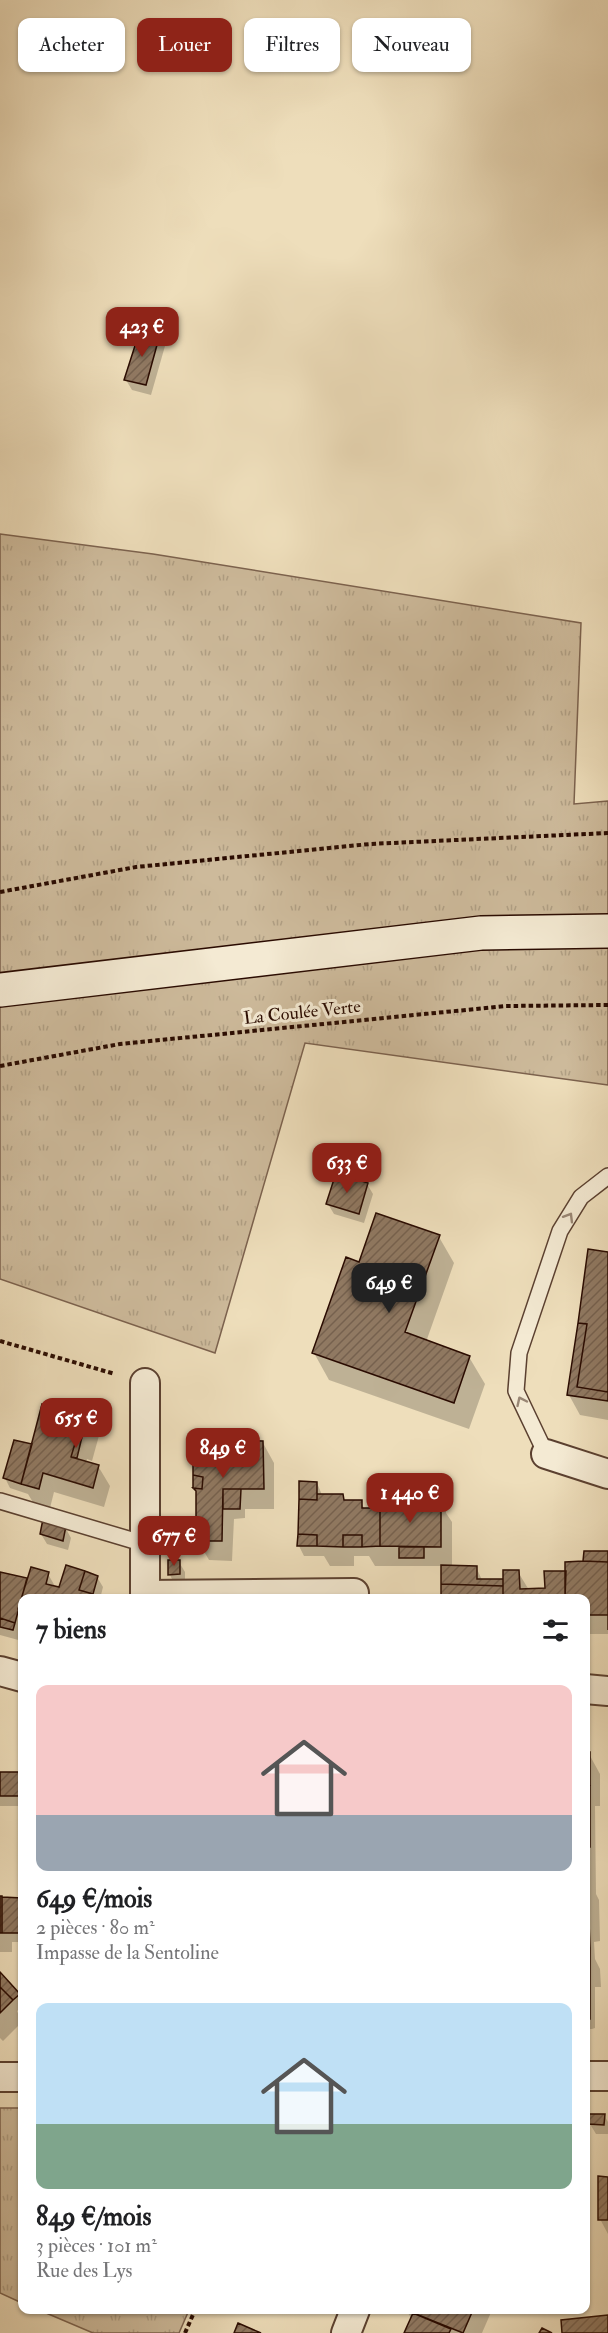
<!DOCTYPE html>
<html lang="fr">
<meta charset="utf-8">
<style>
:root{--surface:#fff;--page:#f2f2f2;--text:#202124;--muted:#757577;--accent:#8f2418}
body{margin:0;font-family:"IM FELL Double Pica",serif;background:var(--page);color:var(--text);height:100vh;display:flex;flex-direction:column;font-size:22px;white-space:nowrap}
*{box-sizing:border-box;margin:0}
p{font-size:20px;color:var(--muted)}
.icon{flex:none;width:33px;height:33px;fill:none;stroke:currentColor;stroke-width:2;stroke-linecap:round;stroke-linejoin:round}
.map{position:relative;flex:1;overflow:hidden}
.side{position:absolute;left:18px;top:1594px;width:572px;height:720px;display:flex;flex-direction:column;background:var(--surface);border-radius:12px;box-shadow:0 2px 4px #0004}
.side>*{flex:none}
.guide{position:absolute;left:18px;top:18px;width:573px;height:54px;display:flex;gap:12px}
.price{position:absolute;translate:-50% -51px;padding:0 14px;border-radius:12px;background:var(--accent);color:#fff;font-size:20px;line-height:39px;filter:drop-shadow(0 2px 3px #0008)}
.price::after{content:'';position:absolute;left:50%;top:36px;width:18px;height:14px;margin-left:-9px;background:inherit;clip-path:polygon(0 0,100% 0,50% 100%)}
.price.selected{background:#222;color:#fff}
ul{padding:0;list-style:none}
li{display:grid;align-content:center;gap:12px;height:318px;padding:0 18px}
li span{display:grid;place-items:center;height:186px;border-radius:12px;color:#555}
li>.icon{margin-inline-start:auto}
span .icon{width:108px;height:108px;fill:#fffc;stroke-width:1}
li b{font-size:26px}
h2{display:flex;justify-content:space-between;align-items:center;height:72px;padding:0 18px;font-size:26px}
.tag{padding:0 21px;border-radius:12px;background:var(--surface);box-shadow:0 2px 4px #0004;font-size:21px;line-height:54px}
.tag.selected{background:var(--accent);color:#fff}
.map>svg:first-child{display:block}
.grass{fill:url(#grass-tufts);stroke:#7c624e;stroke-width:1.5}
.shadow{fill:#0003}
.building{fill:url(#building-hatch);stroke:#2a0b01;stroke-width:1.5}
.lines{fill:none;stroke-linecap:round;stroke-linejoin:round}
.lane-casing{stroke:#5b4030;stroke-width:18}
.street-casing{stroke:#5b4030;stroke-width:32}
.secondary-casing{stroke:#2a0b01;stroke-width:36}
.path{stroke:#2a0b01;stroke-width:4;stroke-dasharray:4.5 3;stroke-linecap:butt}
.lane{stroke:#f4ead3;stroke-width:15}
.street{stroke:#f4ead3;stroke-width:28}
.secondary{stroke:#f4ead3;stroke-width:33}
.oneway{stroke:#998674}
.labels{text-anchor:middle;stroke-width:6;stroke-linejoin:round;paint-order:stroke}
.street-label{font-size:18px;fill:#2a0b01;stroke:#f4ead3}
</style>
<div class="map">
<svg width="608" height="2333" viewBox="0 0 608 2333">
<defs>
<pattern id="grass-tufts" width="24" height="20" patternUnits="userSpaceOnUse" patternTransform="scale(1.5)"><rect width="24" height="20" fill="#cdba9b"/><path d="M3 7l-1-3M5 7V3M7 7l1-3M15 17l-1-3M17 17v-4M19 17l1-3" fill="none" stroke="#b09f84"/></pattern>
<pattern id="building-hatch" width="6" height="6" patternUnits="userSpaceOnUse" patternTransform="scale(1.5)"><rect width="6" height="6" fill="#907962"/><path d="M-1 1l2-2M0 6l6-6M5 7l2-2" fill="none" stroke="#76614e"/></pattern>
</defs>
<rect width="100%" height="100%" fill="#eedebb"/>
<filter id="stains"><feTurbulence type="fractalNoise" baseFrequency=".00333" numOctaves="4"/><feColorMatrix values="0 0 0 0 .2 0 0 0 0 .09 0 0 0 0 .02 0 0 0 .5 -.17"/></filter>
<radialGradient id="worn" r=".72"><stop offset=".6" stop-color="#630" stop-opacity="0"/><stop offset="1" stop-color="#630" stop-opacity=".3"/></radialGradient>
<path class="grass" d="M0 534 153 554 581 623 574 804 608 801V1085L305 1043 215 1353 0 1279Z
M0 2108H22V2303L0 2293Z
M39 2310H189L179 2333H93Z"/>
<path class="shadow" d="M159 335 165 346 151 395 132 390 126 380Z
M367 1184 373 1194 364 1223 334 1214 328 1204Z
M439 1237 454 1263 426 1342 469 1357 485 1384 469 1429 329 1380 314 1353 360 1264Z
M608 1254V1420L580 1415 569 1395Z
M62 1412 89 1413 100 1432 92 1461 87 1459 86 1462 98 1466 110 1486 104 1507 54 1492 50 1508 34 1504 28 1494 10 1488 5 1478Z
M263 1443 274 1463V1509H245V1518L234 1519 232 1561 209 1560 198 1541V1494L195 1490Z
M317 1483 322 1495 342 1496 345 1501 361 1502 365 1510H381L440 1493 446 1503V1513L452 1522V1567H476L482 1580H502L518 1572 529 1590H547L567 1573 608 1553V1634H585V1599H443L442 1566H375L369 1556H354V1566H330L324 1556H304L299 1546Z
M65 1527 71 1538 68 1550 47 1544 41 1534Z
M179 1562 185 1572V1584L175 1585 170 1575Z
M0 1573 28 1580 48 1574 56 1588H60L97 1577 103 1587 100 1599H22V1641L0 1635Z
M585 1754H589L600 1774V1806H595L596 1894 599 1900 600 1941 594 1942 595 1959 600 1969 601 1987H595V2028L592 2029H585Z
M0 1773 20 1774 22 1777V1806H0Z
M0 1897 22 1899V1942H12V1952H0Z
M0 1974 22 2001V2007L17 2011 22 2022 3 2041 0 2038Z
M604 2115 608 2122V2134H596L590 2124Z
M608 2178V2234L600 2219Z
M406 2310H492L482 2333H406L412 2319Z"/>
<path class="building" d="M140 330 160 334 146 385 124 380Z
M336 1173 368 1183 359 1214 326 1204Z
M376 1213 440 1235 405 1332 470 1356 454 1403 312 1353 346 1257 359 1262Z
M588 1249 608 1252V1392L577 1387 587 1324 578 1323Z
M578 1323 587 1324 577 1387 608 1392V1401L567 1395Z
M42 1404 61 1410 63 1404 90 1411 81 1441 76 1440 71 1457 99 1465 93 1488 43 1473 39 1489 21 1484Z
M14 1440 32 1444 21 1484 3 1478Z
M76 1440 81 1441 77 1458 71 1457Z
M193 1440 263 1441 264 1489H223L222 1541H196V1491L193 1488 202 1489 203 1477 193 1475Z
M193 1475 203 1477 202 1489 193 1488Z
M299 1481 317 1482V1500L299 1499Z
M223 1489H241L240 1509H223Z
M380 1491 441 1492V1501L380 1500Z
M317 1494H343L344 1500H362V1508H380V1546L362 1547V1535H343V1547L317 1546V1535L298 1534 299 1499 317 1500Z
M380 1500 441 1501V1547L380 1546Z
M43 1519 66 1526 63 1541 40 1534Z
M298 1534 317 1535V1546H297Z
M343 1535H362V1547H343Z
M399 1547H424V1558H399Z
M584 1551H608V1562L583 1561Z
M168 1560H180V1574L168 1575Z
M583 1561 608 1562V1630V1615H585V1599H565V1562Z
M66 1565 85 1571 79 1590 93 1594 92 1599H22V1610L18 1609 31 1567 49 1572 46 1584 59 1587Z
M441 1565 477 1566V1579H503V1586L441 1584Z
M503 1570H519L520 1589 545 1588 544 1571H566L565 1599H503Z
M85 1571 98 1576 93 1594 79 1590Z
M0 1572 27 1578 15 1623 0 1618Z
M441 1584 503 1586V1599H441Z
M0 1618 15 1623 13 1630 0 1627Z
M585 1752H590V1786L585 1787Z
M0 1772H21V1796H0Z
M590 1786V1811H585V1787Z
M585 1811 586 1847V1879H585Z
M585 1811H590V1847H586Z
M585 1879H589V1922H585Z
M0 1896H2V1933H0Z
M2 1897 22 1898V1933H2Z
M585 1922H589L590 1948H585Z
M585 1948H590V1967H585Z
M585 1967H590V2019H585Z
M0 1972 20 1994 13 2000 0 1987Z
M0 1987 13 2000 0 2013Z
M589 2114H605L604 2125 588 2124Z
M598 2176 608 2177V2220H598Z
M406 2310H473L463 2333Z
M413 2313 451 2329 449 2333H404Z
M608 2315V2333H562L561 2320Z
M238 2323 261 2333H234Z
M542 2328 552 2333H539Z"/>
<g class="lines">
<defs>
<path id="lane" d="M546 1454 516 1391 519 1353 560 1231 581 1197 608 1176
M0 1501 145 1544"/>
<path id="street" d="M145 1383V1595
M546 1454 608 1474
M145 1599V1595L354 1593 353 1599
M0 1671 22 1677
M585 1689 608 1691
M585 2076H608
M0 2077H22
M346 2333 355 2310"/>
<path id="secondary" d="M0 990 481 933 608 931"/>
</defs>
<use href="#lane" class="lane-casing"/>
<use href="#street" class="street-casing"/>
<use href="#secondary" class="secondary-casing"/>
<path class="path" d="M0 892 136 867 370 844 608 833
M0 1066 120 1044 506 1006 608 1005
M0 1341 115 1374
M185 2333 195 2310"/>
<use href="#lane" class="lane"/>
<use href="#street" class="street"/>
<use href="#secondary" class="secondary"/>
</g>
<defs><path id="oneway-chevron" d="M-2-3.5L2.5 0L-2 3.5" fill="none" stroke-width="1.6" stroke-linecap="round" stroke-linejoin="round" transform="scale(1.5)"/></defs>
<g class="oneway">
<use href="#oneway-chevron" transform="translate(569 1217) rotate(-59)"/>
<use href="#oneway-chevron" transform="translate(521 1401) rotate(-115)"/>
</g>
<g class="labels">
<g class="street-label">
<text transform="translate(302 1012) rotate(-6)" y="6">La Coulée Verte</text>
</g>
</g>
<rect width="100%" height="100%" filter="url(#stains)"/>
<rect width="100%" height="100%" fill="url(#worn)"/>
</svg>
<b class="price" style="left:142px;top:358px">423 €</b>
<b class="price" style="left:347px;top:1194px">633 €</b>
<b class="price selected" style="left:389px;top:1314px">649 €</b>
<b class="price" style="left:76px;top:1449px">655 €</b>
<b class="price" style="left:223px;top:1479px">849 €</b>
<b class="price" style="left:410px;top:1524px">1 440 €</b>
<b class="price" style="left:174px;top:1567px">677 €</b>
<div class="guide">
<a class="tag">Acheter</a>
<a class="tag selected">Louer</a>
<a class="tag">Filtres</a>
<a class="tag">Nouveau</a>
</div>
<section class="side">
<h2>7 biens<svg class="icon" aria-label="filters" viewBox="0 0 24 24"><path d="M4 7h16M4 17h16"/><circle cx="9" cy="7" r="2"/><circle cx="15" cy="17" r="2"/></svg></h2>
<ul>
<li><span style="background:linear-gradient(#f6c9c9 70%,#9aa5b1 0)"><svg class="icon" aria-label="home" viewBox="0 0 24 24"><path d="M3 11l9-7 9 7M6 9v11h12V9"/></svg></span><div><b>649 €/mois</b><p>2 pièces · 80 m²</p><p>Impasse de la Sentoline</p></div></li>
<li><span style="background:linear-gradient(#bfe0f5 65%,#7fa58c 0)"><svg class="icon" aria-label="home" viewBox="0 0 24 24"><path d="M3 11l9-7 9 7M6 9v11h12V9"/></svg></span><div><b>849 €/mois</b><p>3 pièces · 101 m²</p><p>Rue des Lys</p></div></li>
</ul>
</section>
</div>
